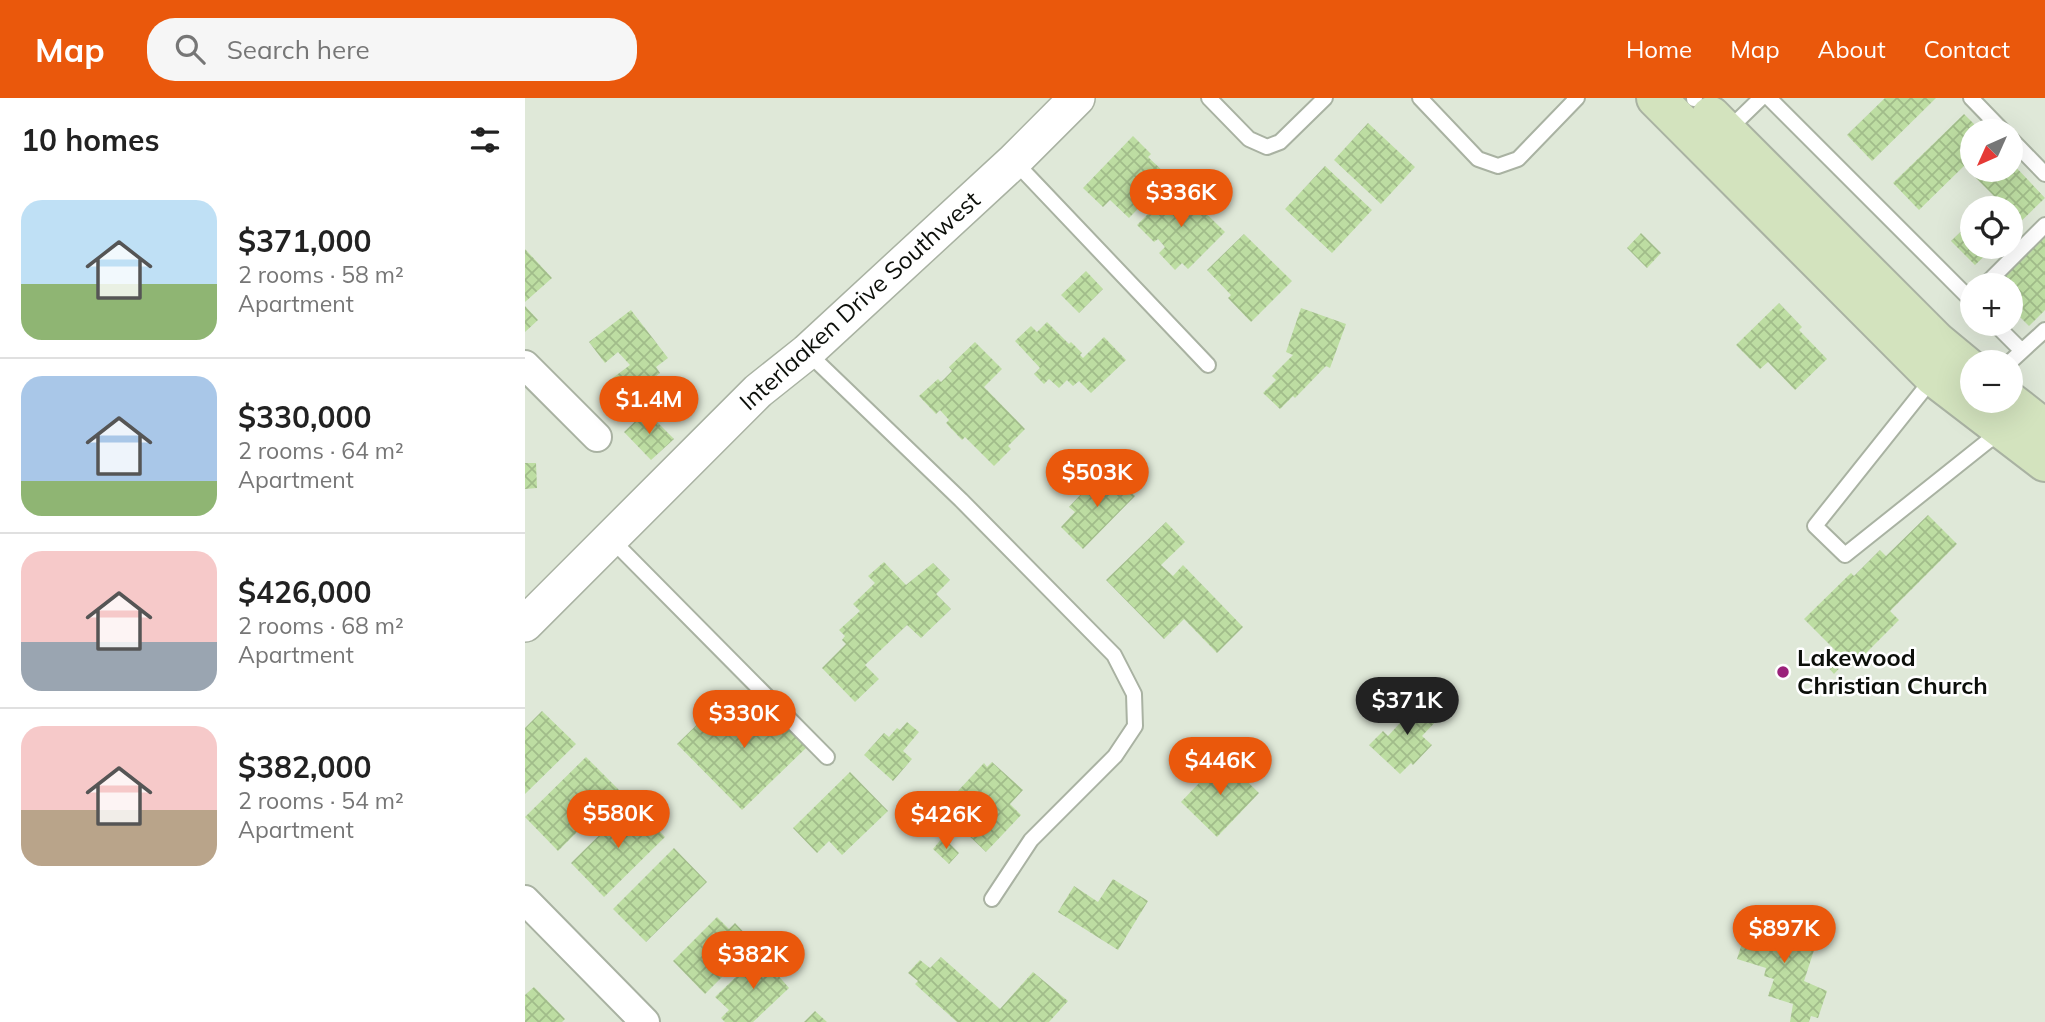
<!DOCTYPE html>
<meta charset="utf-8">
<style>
:root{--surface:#fff;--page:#f6f6f6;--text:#222;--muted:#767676;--line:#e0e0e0;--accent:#ea580c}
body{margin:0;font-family:Mulish,sans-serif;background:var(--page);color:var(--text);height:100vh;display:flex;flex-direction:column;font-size:26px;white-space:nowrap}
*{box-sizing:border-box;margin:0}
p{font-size:23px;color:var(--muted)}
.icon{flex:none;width:38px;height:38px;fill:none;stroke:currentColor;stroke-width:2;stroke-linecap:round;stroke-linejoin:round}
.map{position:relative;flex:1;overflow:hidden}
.details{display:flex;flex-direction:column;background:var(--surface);width:525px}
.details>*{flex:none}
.needle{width:46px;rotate:225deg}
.controls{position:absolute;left:1435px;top:21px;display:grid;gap:14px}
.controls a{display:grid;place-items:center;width:63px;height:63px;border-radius:50%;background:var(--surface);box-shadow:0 7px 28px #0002;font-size:35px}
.price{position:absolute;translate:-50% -60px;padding:0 16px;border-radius:24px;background:var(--accent);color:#fff;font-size:23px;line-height:46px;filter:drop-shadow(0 2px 4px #0008)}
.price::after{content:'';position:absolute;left:50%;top:42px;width:21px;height:16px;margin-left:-10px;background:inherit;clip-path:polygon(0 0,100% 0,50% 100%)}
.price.active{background:#222;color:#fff}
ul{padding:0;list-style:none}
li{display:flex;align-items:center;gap:21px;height:175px;padding:0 21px}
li+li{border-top:2px solid var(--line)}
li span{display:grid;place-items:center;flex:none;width:196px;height:140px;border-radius:21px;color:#555}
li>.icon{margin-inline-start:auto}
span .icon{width:84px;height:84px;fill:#fffc;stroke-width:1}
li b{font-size:30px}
h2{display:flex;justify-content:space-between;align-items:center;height:84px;padding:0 21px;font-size:30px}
header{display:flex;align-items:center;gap:42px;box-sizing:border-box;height:98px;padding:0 35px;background:var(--accent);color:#fff}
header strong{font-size:33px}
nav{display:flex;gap:38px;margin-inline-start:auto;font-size:24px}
.search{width:490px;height:63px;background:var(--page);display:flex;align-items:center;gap:18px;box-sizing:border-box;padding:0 24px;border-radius:28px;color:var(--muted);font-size:26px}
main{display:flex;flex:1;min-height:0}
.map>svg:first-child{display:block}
.building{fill:url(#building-cross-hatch)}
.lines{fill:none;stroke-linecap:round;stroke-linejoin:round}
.service-casing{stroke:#a9b2a2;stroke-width:18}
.minor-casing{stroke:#a9b2a2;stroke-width:32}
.tertiary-casing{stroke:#a9b2a2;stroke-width:38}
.secondary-casing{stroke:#a9b2a2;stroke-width:42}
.service{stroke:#fff;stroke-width:14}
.minor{stroke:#fff;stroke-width:28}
.tertiary{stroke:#fff;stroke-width:35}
.secondary{stroke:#d3e3be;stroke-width:38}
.poi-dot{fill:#9a217a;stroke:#fff;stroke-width:2.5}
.labels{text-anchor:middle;stroke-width:5;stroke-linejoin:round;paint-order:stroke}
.street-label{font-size:24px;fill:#0c0f0a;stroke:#fff}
.poi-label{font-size:24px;font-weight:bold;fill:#0c0f0a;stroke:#fff;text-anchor:start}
</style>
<header>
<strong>Map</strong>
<div class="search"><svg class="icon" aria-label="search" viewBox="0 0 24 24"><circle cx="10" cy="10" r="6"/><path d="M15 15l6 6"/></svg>Search here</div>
<nav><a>Home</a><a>Map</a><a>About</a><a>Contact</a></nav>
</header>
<main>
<section class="details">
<h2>10 homes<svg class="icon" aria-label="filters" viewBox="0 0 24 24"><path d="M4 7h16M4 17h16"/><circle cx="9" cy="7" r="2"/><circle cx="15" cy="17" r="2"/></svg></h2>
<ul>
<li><span style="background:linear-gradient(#bfe0f5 60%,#8fb573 0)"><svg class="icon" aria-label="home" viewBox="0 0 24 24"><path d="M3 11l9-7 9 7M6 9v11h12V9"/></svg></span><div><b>$371,000</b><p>2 rooms · 58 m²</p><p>Apartment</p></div></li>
<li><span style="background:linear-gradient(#a9c7e8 75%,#8fb573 0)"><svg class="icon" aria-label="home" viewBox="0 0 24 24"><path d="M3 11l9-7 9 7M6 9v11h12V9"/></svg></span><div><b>$330,000</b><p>2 rooms · 64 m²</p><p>Apartment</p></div></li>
<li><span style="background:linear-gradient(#f6c9c9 65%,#9aa5b1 0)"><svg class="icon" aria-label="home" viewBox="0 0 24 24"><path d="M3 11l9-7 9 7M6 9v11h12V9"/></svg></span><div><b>$426,000</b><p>2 rooms · 68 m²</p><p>Apartment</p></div></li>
<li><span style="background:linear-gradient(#f6c9c9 60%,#b9a48a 0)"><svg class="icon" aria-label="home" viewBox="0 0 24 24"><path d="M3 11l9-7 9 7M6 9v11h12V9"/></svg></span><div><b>$382,000</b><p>2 rooms · 54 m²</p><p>Apartment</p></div></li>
</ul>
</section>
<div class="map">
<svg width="1520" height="924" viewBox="0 0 1520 924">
<defs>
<pattern id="building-cross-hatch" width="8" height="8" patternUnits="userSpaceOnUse" patternTransform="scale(1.75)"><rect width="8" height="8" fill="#bddda2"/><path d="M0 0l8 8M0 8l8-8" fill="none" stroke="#a1bc8a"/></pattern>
</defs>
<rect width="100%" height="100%" fill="#dfe8d8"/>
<path class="building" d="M1360 0H1411L1347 63 1322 37Z
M1439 16 1456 33H1447V72H1486V64L1520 100 1486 133V110H1460L1471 100 1439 68 1394 112 1368 85Z
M843 25 890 69 856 106 809 62Z
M608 38 626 56 623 59 644 79 604 120 585 102 578 109 558 90Z
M800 68 847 112 807 155 760 111Z
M652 87 700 134 663 171 657 165 650 172 634 155 640 149 633 141 629 144 612 127Z
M1447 123V149H1469L1450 167 1426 143Z
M1116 135 1136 155 1122 170 1102 150Z
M719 136 767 183 726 224 703 200 706 197 682 172Z
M1520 138V212L1504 228 1486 210V187H1470Z
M0 151 27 180 0 204Z
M561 173 578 191 554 215 536 197Z
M1254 205 1277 229 1274 232 1302 261 1270 292 1243 264 1235 271 1211 247Z
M0 208 13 222 0 234Z
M776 210 821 226 805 270 801 268 770 300 768 298 755 311 738 295 751 282 747 278 768 257 761 254Z
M106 212 143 260 131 269 135 275 130 279 140 291 110 315 85 282 105 267 93 254 80 265 64 244Z
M522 224 544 246 546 244 557 255 555 257 558 260 579 239 601 262 566 295 554 283 548 288 542 282 534 290 524 281 519 286 509 276 515 270 490 243 506 228 512 234Z
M450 244 477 271 459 289 500 331 483 348 486 351 469 368 440 339 437 342 421 325 424 322 415 312 411 316 394 298 413 281 416 284 427 273 424 269Z
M121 313 149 341 126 362 99 334Z
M0 365H11L12 390 0 391Z
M584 373 610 398 558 451 536 429 550 414 544 409 559 393 562 396Z
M1403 417 1432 446 1365 513 1374 522 1328 568 1322 562 1309 576 1301 567 1313 555 1279 521 1326 475 1329 478 1355 452 1361 458Z
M641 424 660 444 636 467 648 478 658 467 718 529 692 555 659 521 639 541 581 482Z
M359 464 381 487 408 465 425 482 411 496 426 511 396 540 382 527 340 567 354 581 330 604 297 570 321 546 317 542 320 538 314 532 335 513 328 506 350 485 343 478Z
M893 599 915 619 897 638 907 647 888 667 886 665 875 676 844 647 858 633 863 638 875 625 871 621Z
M240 602 284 647 217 712 152 646 183 616 194 627 218 604 228 615Z
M17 613 51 646 0 696V630Z
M382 624 394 634 378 653 387 661 368 683 339 657 359 635 364 639 372 630 375 632Z
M61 659 94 692 33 753 0 719Z
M698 660 734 695 692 739 656 704Z
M467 664 498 692 485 706 496 717 461 754 438 732 441 730 418 709 459 665 462 669Z
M325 674 363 713 317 757 304 743 292 755 268 730Z
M107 705 140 739 79 799 46 765Z
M418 739 434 755 424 766 408 751Z
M149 750 182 784 121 844 88 811Z
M588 781 623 803 593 852 533 814 549 788 573 804Z
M1235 812 1252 818 1248 830 1292 843 1279 883 1302 893 1293 920 1286 918 1284 924H1265L1268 906 1243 898 1249 881 1239 878 1241 870 1212 861 1224 823 1231 825Z
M192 819 204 831 210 825 230 846 180 896 148 863Z
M238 853 256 870 251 875 264 890 228 924H200L196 920 204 912 190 899Z
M416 859 475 911 508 874 543 903 524 924H432L390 886 393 883 383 875 395 862 405 870Z
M9 889 40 921 37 924H0V897Z
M290 913 302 924H279Z"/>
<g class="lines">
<defs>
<path id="service" d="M684 0 724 41 742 49 755 44 800 0
M895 0 953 61 973 68 993 61 1052 0
M1244 0 1447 203
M1446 0 1478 33
M1169 1 1170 0
M1202 33 1236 0
M1486 41 1520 76
M490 64 683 267
M1460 187 1520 127
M1470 226 1497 253 1485 264
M1497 253 1520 232
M282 254 436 402 589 557 609 596 610 628 590 658 506 742 467 801
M1408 280 1290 428 1320 457 1463 343 1478 335
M86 441 302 659"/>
<path id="minor" d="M0 267 72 339
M0 802 120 924"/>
<path id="tertiary" d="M0 526 233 293 282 254 489 63 552 0"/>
<path id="secondary" d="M1131 0 1409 279 1520 364
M1186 18 1412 244 1447 273
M1484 303 1520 331"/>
</defs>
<use href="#service" class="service-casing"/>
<use href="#minor" class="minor-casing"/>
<use href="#tertiary" class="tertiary-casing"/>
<use href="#secondary" class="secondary-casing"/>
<use href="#service" class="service"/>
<use href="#minor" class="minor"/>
<use href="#tertiary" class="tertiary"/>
<use href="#secondary" class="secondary"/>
</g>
<circle class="poi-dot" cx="1258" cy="574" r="7"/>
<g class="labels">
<g class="street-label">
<text transform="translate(335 203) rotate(-42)" y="8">Interlaaken Drive Southwest</text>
</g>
<g class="poi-label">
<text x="1272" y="568">Lakewood<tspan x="1272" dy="28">Christian Church</tspan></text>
</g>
</g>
</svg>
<div class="controls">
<a><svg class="needle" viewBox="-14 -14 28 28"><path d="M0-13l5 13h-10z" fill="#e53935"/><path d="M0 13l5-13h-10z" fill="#767676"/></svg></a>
<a><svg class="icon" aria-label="locate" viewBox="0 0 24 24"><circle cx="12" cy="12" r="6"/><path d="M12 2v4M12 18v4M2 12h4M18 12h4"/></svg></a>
<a>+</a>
<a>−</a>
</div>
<b class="price" style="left:656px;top:131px">$336K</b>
<b class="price" style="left:124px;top:338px">$1.4M</b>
<b class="price" style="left:572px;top:411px">$503K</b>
<b class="price active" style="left:882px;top:639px">$371K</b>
<b class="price" style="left:219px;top:652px">$330K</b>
<b class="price" style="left:695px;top:699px">$446K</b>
<b class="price" style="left:93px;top:752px">$580K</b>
<b class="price" style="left:421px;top:753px">$426K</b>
<b class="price" style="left:1259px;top:867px">$897K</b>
<b class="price" style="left:228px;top:893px">$382K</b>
</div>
</main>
